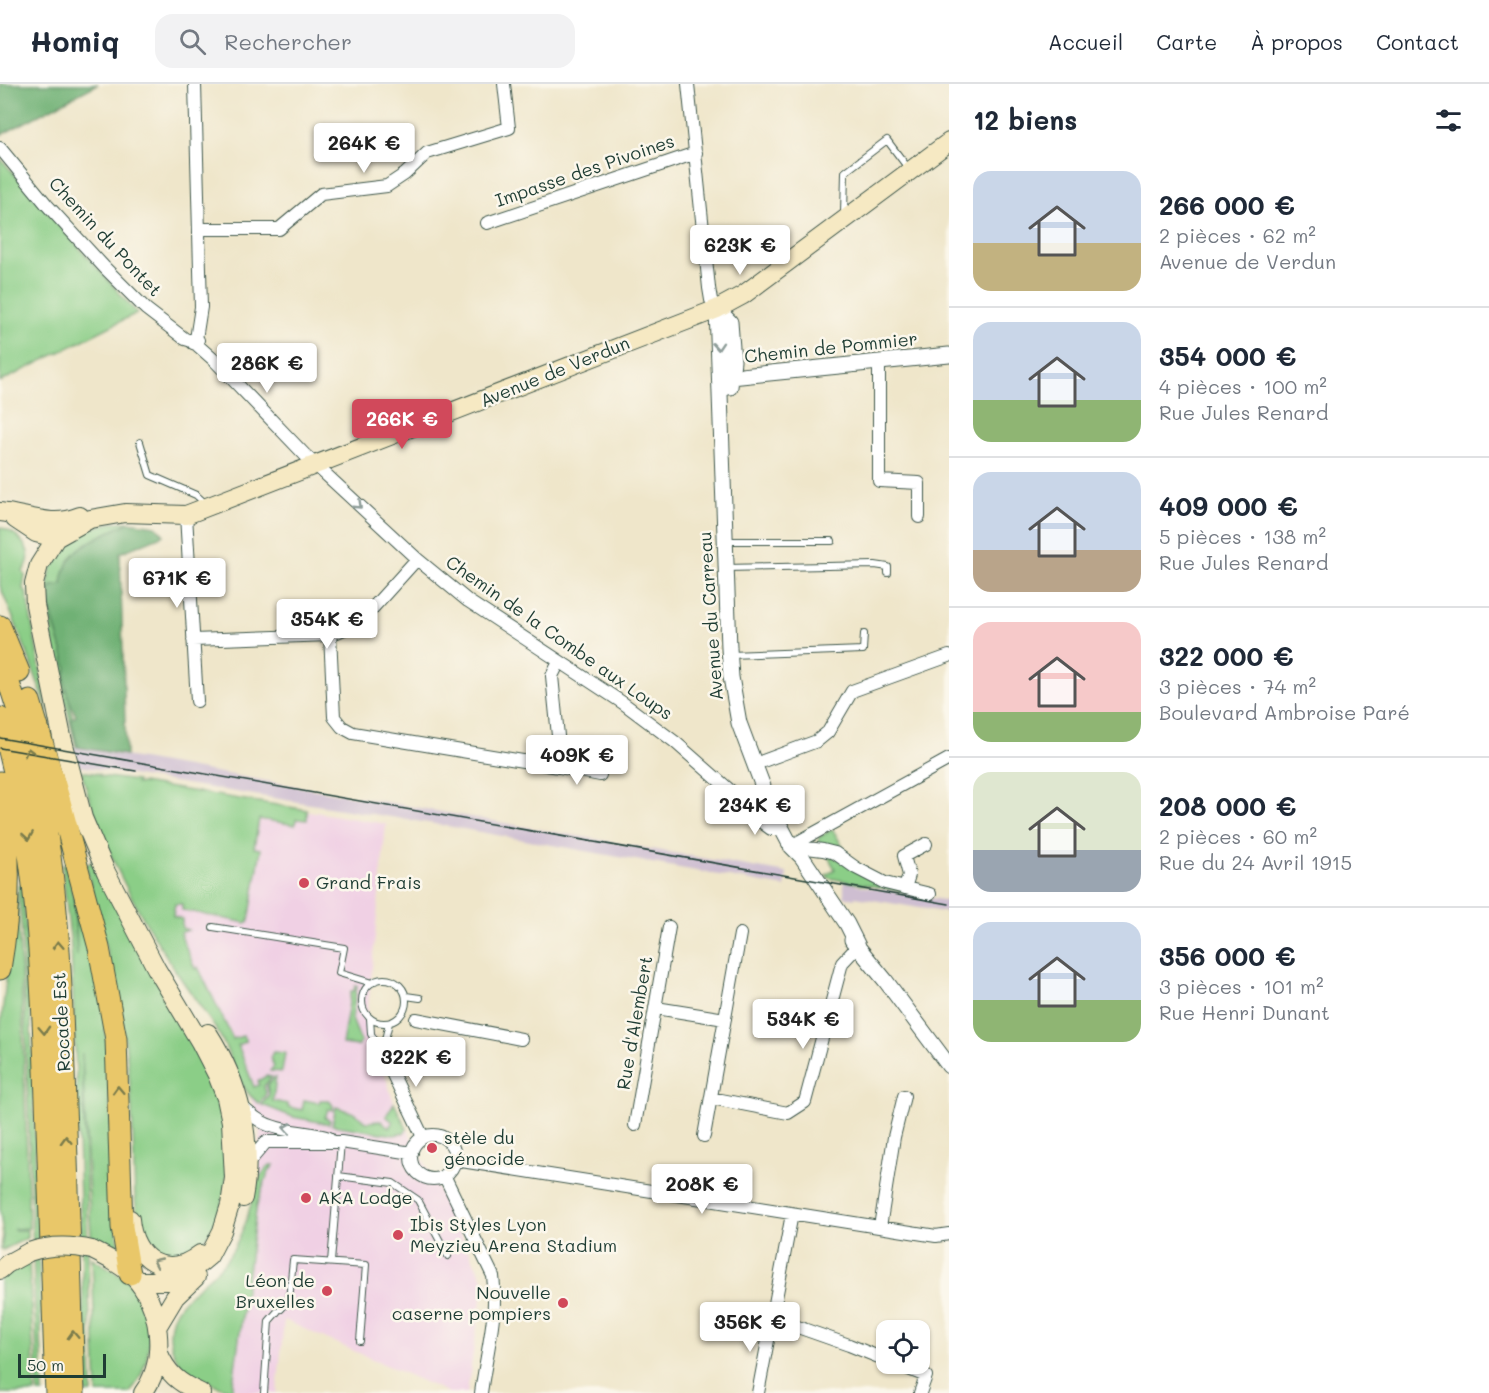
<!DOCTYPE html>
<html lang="fr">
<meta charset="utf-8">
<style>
:root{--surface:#fff;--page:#f2f2f3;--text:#1f2937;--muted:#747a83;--line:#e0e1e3;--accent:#d1495b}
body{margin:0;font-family:Mali,sans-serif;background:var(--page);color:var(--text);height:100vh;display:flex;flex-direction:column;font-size:22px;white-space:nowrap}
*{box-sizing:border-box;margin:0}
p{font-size:20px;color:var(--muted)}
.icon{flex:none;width:33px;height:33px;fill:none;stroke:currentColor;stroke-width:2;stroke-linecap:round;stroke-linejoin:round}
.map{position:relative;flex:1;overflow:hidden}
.side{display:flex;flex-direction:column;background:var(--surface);width:540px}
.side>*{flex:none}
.controls{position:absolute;left:876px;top:1236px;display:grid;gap:12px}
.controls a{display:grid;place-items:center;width:54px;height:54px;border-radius:12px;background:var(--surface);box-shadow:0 2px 4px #0004;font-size:30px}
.scale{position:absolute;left:18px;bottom:15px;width:88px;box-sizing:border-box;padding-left:6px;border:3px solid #1f3d34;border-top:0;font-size:16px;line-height:21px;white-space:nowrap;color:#1f3d34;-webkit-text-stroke:4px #fbf7ec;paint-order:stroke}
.price{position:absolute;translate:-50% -51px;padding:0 14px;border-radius:6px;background:#fff;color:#222;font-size:20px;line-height:39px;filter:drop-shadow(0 2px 3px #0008)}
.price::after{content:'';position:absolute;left:50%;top:36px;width:18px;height:14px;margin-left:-9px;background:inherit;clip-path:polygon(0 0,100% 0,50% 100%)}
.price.active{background:var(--accent);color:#fff}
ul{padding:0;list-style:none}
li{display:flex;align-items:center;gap:18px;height:150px;padding:0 24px}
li+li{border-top:2px solid var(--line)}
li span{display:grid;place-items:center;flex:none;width:168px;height:120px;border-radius:18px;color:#555}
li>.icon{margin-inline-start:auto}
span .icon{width:72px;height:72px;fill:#fffc;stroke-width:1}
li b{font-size:26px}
h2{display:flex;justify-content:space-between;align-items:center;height:72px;padding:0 24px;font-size:26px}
header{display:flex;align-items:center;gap:36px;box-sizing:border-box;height:84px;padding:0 30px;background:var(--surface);border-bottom:2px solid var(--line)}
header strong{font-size:28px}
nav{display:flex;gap:33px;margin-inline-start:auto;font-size:21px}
.search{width:420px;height:54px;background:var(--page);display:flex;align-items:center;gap:15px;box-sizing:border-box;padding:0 21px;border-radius:18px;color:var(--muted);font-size:22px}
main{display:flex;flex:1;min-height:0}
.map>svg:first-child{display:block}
.built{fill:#f0d0e4}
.industrial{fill:#cebed1}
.green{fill:#8bce87;stroke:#55865e;stroke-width:1.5}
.forest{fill:#70b174;stroke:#487754;stroke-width:1.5}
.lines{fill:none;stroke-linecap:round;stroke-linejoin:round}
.service-casing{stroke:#3e564a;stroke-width:8}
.minor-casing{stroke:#3e564a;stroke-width:14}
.tertiary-casing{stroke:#3e564a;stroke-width:17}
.secondary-casing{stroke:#3e564a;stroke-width:20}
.trunk-casing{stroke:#3e564a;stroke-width:23}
.service{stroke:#fff;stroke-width:6}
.minor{stroke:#fff;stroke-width:12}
.tertiary{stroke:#fff;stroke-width:15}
.secondary{stroke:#f6e9c3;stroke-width:18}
.trunk{stroke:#e9c769;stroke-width:21}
.tram{stroke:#1f3d34;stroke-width:1.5}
.secondary-bridge-casing{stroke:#3e564a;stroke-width:20;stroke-linecap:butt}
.secondary-bridge{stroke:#f6e9c3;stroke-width:18}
.oneway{stroke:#8f9e9a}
.oneway2{stroke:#7a7b4c}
.oneway3{stroke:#8a937c}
.poi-dot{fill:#d1495b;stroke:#fbf7ec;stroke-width:2}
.labels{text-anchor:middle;stroke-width:5;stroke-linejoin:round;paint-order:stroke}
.street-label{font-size:18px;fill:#1f3d34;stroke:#fbf7ec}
.poi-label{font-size:18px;fill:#1f3d34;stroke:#fbf7ec;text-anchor:start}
</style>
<header>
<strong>Homiq</strong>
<div class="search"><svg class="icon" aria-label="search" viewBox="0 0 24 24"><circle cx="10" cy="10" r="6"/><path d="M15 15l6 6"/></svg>Rechercher</div>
<nav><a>Accueil</a><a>Carte</a><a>À propos</a><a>Contact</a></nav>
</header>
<main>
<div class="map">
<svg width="949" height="1309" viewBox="0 0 949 1309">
<rect width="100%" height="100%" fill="#fbf7ec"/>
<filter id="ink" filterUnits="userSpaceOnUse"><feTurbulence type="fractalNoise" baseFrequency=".0167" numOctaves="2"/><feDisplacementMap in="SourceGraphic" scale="12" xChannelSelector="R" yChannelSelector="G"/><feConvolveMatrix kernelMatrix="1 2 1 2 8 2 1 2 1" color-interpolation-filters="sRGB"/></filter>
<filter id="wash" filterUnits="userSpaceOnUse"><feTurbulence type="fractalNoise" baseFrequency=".008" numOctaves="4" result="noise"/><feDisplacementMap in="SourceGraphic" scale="24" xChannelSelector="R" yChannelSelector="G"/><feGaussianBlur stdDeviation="1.35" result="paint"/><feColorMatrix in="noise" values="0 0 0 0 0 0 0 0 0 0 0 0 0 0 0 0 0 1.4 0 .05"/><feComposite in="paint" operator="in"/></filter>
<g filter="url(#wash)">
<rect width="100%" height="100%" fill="#efe6ca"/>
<path class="built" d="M142 699 386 740 367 934 394 1019 484 1197 467 1309H449L284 1236 277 1309H244L232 1304 257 1120 260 1037 173 832Z"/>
<path class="industrial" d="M0 650 787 789 785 803 447 742 137 692 0 668Z
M844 797 865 803 949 817V829L855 813V815L844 813Z"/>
<path class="green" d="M0 74 137 229 0 298Z
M116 438H129C99 455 65 460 62 501L52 502V532L67 584 64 590 77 656 78 663H76C69 635 63 606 57 578 44 512 32 453 116 438Z
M0 443C19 449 38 469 23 487L25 492 23 505 26 507 48 628 27 568 0 502Z
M81 687 100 690V692L137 697 136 700 142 699 307 726V736L296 735 295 741 259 735 254 764 261 765 249 837 246 839 182 826V820H175L173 832 182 835V844L188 846 180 849 195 885 198 883 233 955 243 952 246 957 238 961 254 1003 259 1001 258 997 266 992 272 993 264 1002 266 1009 260 1020C236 1004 233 973 219 950 204 926 187 905 172 881 130 816 102 762 81 687Z
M831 746H833L844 765 840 768 818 759 819 753Z
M826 769 911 809 829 794 826 791 835 785Z
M92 778C133 850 181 921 211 998 215 1010 223 1023 225 1036 227 1043 226 1051 227 1059 229 1098 224 1151 184 1170 170 1177 158 1172 149 1160 133 1139 135 1106 134 1081 133 1036 131 989 123 945 114 890 98 835 86 781Z
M67 780 73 813 77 872 75 812 104 921 118 1160 115 1163 91 1152 82 969 92 1309H86L76 986 71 861 62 781Z
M22 801 28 868 31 940 43 1309H38L22 848 18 802Z
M16 808 21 886 29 1144 14 1145V1146H27V1154L3 1166 1 1165 3 1152 0 1126V949Z
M355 902H357L352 935 361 958 358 962 342 960 351 907H354Z
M273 968 285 969 282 988 270 987 274 982 270 974Z
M275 993H276L273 1017 288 1020V1023L302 1026 304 1016 319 1019 320 1016H329L333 1022V1026L328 1025 325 1034 330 1036 329 1040 293 1033 262 1021 269 1010 267 1002Z
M394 1019 407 1045 404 1049 394 1051 332 1041 336 1023 354 1029 366 1038 381 1037 389 1043 393 1038 386 1032Z
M270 1081H274L268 1089 257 1120 232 1307C219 1302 205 1298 193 1291 169 1276 162 1243 181 1220 195 1202 216 1192 229 1172 237 1160 244 1144 248 1130 256 1108 251 1099 270 1081Z
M92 1174C102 1181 124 1191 131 1200 135 1205 137 1212 140 1217 155 1248 151 1281 130 1309H97Z
M29 1176 35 1309H0V1193Z"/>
<path class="forest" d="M0 0H98L1 51Z
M129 438 156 442 164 451 120 469 126 671 78 663 71 635 76 632C70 618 60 598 67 584L52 532 48 511 52 502 62 501C65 460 99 455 129 438Z"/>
</g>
<g filter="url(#ink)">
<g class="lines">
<defs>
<path id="service" d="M844 130 845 88 887 56 908 84
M140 358 150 391 196 411 206 420
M725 457H832
M726 484 875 481 888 483V489
M730 571 863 566 864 550
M213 843 344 864 339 889 372 899
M362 917a22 22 0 1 1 44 0a22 22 0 1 1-44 0Z
M406 912 420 914
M370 934 371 950 382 968
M382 968 389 939
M338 1092 393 1099 418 1116 448 1172
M331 1178 341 1058
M281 1225 289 1216 293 1176 366 1181 360 1257
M264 1309 269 1237 277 1228"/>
<path id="minor" d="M195 0 201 223 196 255
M688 0 709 204 711 216 717 225
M0 64 47 121 105 184 146 225 185 255 192 257 195 254 198 256
M487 139 696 69
M200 145H279L321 110 387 102 405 90 427 69 509 44 504 0
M192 257 193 259 196 260 214 276 306 372 417 475 468 517 623 619 675 658 749 723 760 737 771 745H781
M879 279V397L919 399V433
M186 431 197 617
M330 551 334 633 342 643 353 649 559 683 560 672 552 592 559 578
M193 556 330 551 360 538 417 475
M755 680 817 657 828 648 852 607 949 572
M559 683 600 691
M791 762 949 675
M791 762 823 766 835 769 856 784 885 799 930 810
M905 804 909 791 904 772 926 760
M656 924 725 935
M416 935 521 955
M382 968 423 1053
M711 1014 788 1029 805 1018 842 879 858 862
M240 1021C246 1026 252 1032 259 1036 276 1048 308 1047 329 1054
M635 1041 669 843
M411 1073a22 22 0 1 1 44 0a22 22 0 1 1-44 0Z
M704 1052 740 850
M455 1076 936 1152 949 1150
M248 1079 266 1058H341L412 1069
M444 1091 493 1192C498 1230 486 1271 481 1309
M880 1143 894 1053 904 1012
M772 1234 849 1261 886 1276
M896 1280 926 1292 920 1309
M758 1309 792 1130"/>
<path id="tertiary" d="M717 225 729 564 731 593 739 639 771 724 791 762 802 773 847 840 858 862
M717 225 730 238 733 277 730 303
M720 300 726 295 731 293 949 271
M852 856 885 896 949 982"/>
<path id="secondary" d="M0 428C28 431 52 444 80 432
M15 435 36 449 56 454
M208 949C240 999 254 1056 243 1114
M130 1135C133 1175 166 1197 200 1170
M92 1166C106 1173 120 1180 132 1191 161 1221 168 1275 143 1309
M0 1186 7 1180 29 1168
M137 1197H173L185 1192 209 1172 222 1147 230 1121 234 1094 231 1038 226 1014 217 991 200 958 156 884 106 788 83 734 62 653 35 521 34 500 39 481 56 454 90 435 125 429 186 431 717 225 743 211 949 58
M157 1243 175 1213 196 1193
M158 1267C167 1290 179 1299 201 1309"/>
<path id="trunk" d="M0 542 19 588
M0 574C15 615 29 658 38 701 60 806 62 915 65 1022 69 1118 71 1213 74 1309
M30 617 60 718 99 864 116 955 122 1143 130 1190
M0 634C37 758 42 886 46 1015 50 1113 53 1211 56 1309
M0 698C11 760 11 823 0 885"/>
</defs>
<use href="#service" class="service-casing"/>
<use href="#minor" class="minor-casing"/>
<use href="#tertiary" class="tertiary-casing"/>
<use href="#secondary" class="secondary-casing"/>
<use href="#trunk" class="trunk-casing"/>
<use href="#service" class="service"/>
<use href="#minor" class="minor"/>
<use href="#tertiary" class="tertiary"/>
<use href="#secondary" class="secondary"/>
<use href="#trunk" class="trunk"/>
<path class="tram" d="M0 654 949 820
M0 664 136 687"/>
<defs>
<path id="secondary-bridge" d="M29 1168C50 1161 70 1161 92 1166"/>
</defs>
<use href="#secondary-bridge" class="secondary-bridge-casing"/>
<use href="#secondary-bridge" class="secondary-bridge"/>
</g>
<defs><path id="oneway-chevron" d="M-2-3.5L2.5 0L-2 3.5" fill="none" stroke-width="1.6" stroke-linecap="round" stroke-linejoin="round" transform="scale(1.5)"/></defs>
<g class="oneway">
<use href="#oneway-chevron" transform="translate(718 262) rotate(86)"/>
<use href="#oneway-chevron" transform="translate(358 421) rotate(43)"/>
<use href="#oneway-chevron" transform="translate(287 1044) rotate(-171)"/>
</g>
<g class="oneway2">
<use href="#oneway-chevron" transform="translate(29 668) rotate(-105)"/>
<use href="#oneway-chevron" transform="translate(28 752) rotate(81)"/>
<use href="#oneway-chevron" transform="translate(58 861) rotate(-93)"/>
<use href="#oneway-chevron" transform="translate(44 946) rotate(87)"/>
<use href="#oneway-chevron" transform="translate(118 1006) rotate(-92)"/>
<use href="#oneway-chevron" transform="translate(66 1056) rotate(-92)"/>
<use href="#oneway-chevron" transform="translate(73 1251) rotate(-92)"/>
</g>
<use class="oneway3" href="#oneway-chevron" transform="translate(157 1178) rotate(-155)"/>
</g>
<g class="poi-dot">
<circle cx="304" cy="799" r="6"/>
<circle cx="432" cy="1064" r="6"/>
<circle cx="306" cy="1114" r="6"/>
<circle cx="398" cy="1151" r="6"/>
<circle cx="327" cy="1207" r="6"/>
<circle cx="563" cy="1219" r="6"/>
</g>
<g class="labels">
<g class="street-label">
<text transform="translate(585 87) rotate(-19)" y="6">Impasse des Pivoines</text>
<text transform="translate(105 153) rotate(47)" y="6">Chemin du Pontet</text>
<text transform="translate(831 264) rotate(-6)" y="6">Chemin de Pommier</text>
<text transform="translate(555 288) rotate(-22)" y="6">Avenue de Verdun</text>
<text transform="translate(711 532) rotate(-94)" y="6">Avenue du Carreau</text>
<text transform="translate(559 554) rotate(35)" y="6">Chemin de la Combe aux Loups</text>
<text transform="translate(62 938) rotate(-93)" y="6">Rocade Est</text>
<text transform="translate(635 939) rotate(-80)" y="6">Rue d'Alembert</text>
</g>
<g class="poi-label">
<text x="316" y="805">Grand Frais</text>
<text x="444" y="1060">stèle du<tspan x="444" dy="21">génocide</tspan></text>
<text x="318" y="1120">AKA Lodge</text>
<text x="410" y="1147">Ibis Styles Lyon<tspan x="410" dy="21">Meyzieu Arena Stadium</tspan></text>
<text x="315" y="1203" text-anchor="end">Léon de<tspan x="315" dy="21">Bruxelles</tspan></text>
<text x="551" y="1215" text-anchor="end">Nouvelle<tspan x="551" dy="21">caserne pompiers</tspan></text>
</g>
</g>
</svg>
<div class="controls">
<a><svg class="icon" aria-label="locate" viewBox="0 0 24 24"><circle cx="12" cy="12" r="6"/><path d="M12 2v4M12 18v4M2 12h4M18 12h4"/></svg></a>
</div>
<div class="scale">50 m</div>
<b class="price" style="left:364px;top:90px">264K €</b>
<b class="price" style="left:740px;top:192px">623K €</b>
<b class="price" style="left:267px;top:310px">286K €</b>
<b class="price active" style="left:402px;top:366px">266K €</b>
<b class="price" style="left:177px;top:525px">671K €</b>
<b class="price" style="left:327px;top:566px">354K €</b>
<b class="price" style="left:577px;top:702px">409K €</b>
<b class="price" style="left:755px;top:752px">234K €</b>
<b class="price" style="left:803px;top:966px">534K €</b>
<b class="price" style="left:416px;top:1004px">322K €</b>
<b class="price" style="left:702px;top:1131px">208K €</b>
<b class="price" style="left:750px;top:1269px">356K €</b>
</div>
<section class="side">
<h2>12 biens<svg class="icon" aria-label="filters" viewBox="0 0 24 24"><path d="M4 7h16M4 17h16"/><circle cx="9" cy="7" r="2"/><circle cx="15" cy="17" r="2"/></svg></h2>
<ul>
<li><span style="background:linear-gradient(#c9d6e8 60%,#c2b280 0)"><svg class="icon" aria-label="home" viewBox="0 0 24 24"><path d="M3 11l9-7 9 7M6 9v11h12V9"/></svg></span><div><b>266 000 €</b><p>2 pièces · 62 m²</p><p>Avenue de Verdun</p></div></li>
<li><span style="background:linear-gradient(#c9d6e8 65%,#8fb573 0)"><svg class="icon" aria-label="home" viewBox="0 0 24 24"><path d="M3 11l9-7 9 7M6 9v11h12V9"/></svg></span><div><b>354 000 €</b><p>4 pièces · 100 m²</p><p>Rue Jules Renard</p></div></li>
<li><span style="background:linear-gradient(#c9d6e8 65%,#b9a48a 0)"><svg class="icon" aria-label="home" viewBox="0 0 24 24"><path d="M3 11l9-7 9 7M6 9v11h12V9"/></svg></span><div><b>409 000 €</b><p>5 pièces · 138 m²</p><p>Rue Jules Renard</p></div></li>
<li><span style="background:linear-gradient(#f6c9c9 75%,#8fb573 0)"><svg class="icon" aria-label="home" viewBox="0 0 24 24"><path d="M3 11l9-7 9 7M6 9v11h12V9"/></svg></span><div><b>322 000 €</b><p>3 pièces · 74 m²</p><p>Boulevard Ambroise Paré</p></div></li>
<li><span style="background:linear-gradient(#dfe7d0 65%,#9aa5b1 0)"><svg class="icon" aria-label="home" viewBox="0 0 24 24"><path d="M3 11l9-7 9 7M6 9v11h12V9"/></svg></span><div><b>208 000 €</b><p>2 pièces · 60 m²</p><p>Rue du 24 Avril 1915</p></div></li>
<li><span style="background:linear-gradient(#c9d6e8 65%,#8fb573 0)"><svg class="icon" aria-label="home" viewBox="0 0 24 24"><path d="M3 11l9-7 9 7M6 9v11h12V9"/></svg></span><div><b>356 000 €</b><p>3 pièces · 101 m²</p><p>Rue Henri Dunant</p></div></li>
</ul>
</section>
</main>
